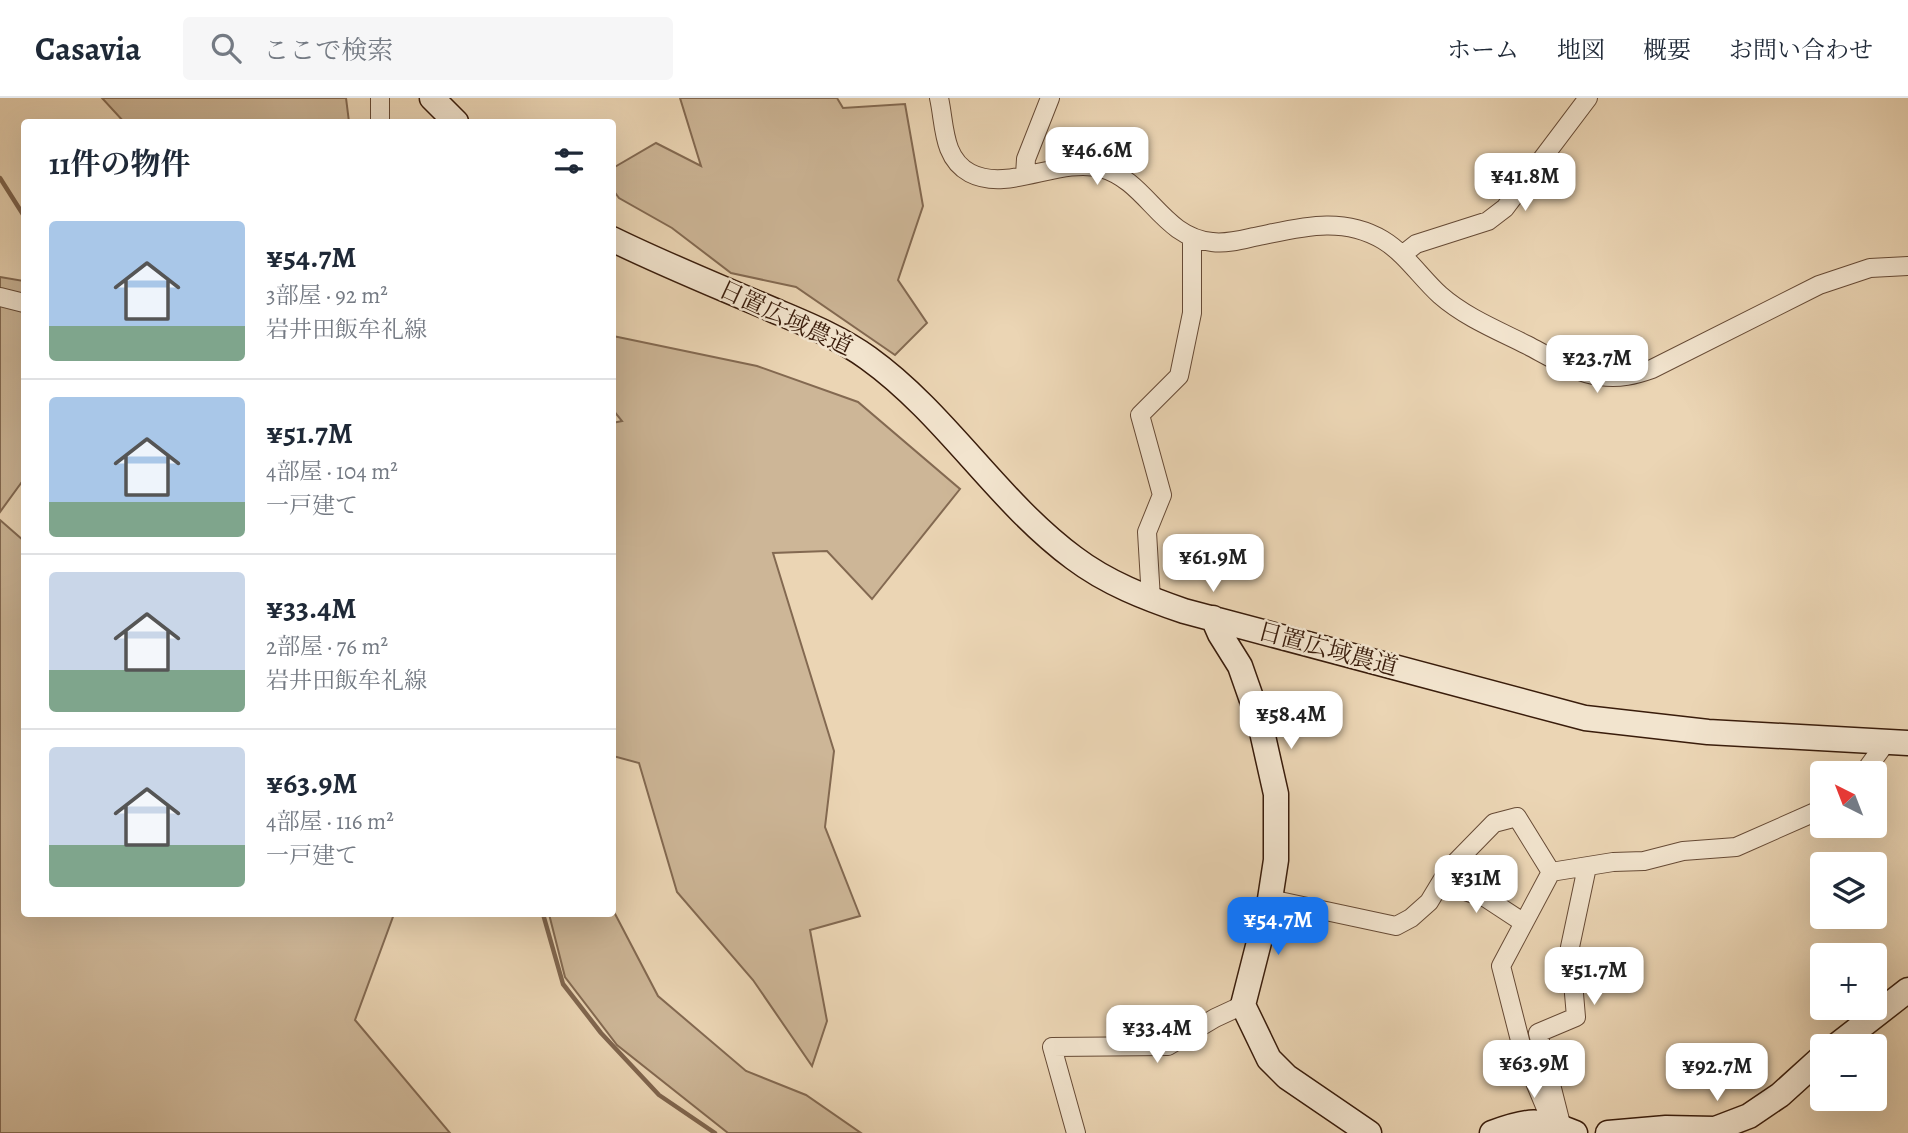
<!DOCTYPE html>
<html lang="ja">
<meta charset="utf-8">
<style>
:root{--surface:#fff;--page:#f6f6f7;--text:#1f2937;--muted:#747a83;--line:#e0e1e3;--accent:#1a73e8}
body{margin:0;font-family:Alegreya,"Noto Serif JP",serif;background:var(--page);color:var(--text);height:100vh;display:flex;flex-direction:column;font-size:26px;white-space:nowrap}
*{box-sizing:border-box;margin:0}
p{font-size:23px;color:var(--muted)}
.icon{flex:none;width:38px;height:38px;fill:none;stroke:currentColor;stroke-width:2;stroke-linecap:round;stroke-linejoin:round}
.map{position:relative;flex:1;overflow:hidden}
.sheet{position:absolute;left:21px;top:21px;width:595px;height:798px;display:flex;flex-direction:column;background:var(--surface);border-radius:7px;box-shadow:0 7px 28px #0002}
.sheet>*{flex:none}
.needle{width:46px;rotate:318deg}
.controls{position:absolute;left:1810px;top:663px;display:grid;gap:14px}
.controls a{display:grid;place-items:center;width:77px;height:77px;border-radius:7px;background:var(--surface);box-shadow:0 7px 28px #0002;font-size:35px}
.price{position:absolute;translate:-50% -60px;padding:0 16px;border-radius:14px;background:#fff;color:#222;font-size:23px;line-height:46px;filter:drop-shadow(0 2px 4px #0008)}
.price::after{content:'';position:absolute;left:50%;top:42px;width:21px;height:16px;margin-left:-10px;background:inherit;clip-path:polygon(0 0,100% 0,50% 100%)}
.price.current{background:var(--accent);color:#fff}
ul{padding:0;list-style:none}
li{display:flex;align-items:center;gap:21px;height:175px;padding:0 28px}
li+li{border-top:2px solid var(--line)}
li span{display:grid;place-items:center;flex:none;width:196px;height:140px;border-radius:7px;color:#555}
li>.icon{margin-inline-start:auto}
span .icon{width:84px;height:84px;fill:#fffc;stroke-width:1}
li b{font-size:30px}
h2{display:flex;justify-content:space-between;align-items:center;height:84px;padding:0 28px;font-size:30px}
header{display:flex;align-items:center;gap:42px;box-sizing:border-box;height:98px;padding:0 35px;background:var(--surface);border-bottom:2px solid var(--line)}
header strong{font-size:33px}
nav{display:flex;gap:38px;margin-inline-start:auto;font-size:24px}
.search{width:490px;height:63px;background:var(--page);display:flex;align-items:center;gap:18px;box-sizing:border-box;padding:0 24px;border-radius:7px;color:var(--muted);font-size:26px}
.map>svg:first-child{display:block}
.green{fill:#cdb697;stroke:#836951;stroke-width:2}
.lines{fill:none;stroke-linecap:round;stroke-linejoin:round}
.stream{stroke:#7f654e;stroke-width:4.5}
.street-casing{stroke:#664a35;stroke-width:20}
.secondary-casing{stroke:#391c0b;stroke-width:27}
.street{stroke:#f2e4ce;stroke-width:18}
.secondary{stroke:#f2e4ce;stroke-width:24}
.labels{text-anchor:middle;stroke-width:5;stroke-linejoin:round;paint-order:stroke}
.street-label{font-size:24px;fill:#391c0b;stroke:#f2e4ce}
</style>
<header>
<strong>Casavia</strong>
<div class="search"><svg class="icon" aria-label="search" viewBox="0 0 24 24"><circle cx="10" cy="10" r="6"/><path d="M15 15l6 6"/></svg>ここで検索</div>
<nav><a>ホーム</a><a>地図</a><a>概要</a><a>お問い合わせ</a></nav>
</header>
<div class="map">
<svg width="1908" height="1035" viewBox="0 0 1908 1035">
<rect width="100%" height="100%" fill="#ebd5b4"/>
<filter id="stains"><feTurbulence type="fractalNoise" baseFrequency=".00286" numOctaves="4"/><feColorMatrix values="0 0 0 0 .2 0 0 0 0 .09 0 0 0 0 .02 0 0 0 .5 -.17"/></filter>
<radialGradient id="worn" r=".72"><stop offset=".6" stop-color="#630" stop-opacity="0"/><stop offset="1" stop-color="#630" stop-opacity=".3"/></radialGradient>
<path class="green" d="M102 0H346L349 24H124Z
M680 0H837L843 10 905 6 923 108 898 182 927 225 895 257 796 189 731 175 672 130 619 100 613 92V70L656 45 701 68Z
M0 179 24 183V381L0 414Z
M613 238 757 268 858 304 960 391 872 501 827 453 773 455 834 653 825 729 860 818 810 832 827 923 812 968 753 882 677 794 639 665 613 658 612 325 622 323 613 312Z
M0 422 24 443V816H394L355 922 450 1035H0Z
M613 812 658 898 746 973 806 997 861 1035H728L617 947 565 879 549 816H612Z"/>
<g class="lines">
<path class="stream" d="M0 80 24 118
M543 816 563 886 601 935 659 997 715 1035"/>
<defs>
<path id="street" d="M939 0C945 26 942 60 970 75 1008 95 1059 59 1101 70 1148 83 1161 139 1212 144 1226 146 1241 142 1254 139 1299 130 1341 117 1383 142 1406 156 1421 180 1440 197 1465 219 1497 232 1527 247 1550 259 1575 275 1600 278 1619 281 1635 277 1652 271L1819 187 1870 170 1908 168
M380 24V0
M1025 77 1026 61 1050 0
M1402 157 1416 146 1488 123 1505 110 1588 0
M0 199 24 205
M1151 501 1147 434 1162 397 1140 317 1179 278 1192 215V140
M1863 676 1887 643
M1551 774 1501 868 1524 958 1552 1025
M1441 785 1486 800 1524 825
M1270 801 1396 828 1411 820 1429 804 1449 771 1494 725 1517 719 1551 774 1613 764 1644 763 1683 753 1736 749 1822 711
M1562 1030 1538 935 1576 919 1570 849 1587 769
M1076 1035 1052 949 1168 948 1215 920 1243 907"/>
<path id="secondary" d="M432 0 456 24
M612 141C665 167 720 189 773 212 806 226 839 239 868 260 946 316 997 403 1074 460 1107 485 1146 500 1184 513L1585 620 1708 634 1908 645
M1213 520 1220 536 1240 568 1260 625 1276 696V762L1270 801 1243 907 1269 961 1287 979 1369 1035
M1836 948 1908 892
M1492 1035C1527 1022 1540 1020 1575 1035
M1608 1035 1666 1030 1715 1031 1749 1018 1780 997 1822 959"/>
</defs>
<use href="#street" class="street-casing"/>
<use href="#secondary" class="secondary-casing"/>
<use href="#street" class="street"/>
<use href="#secondary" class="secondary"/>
</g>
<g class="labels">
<g class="street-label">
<text transform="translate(786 220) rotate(25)" y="8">日置広域農道</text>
<text transform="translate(1328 551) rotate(15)" y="8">日置広域農道</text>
</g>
</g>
<rect width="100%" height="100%" filter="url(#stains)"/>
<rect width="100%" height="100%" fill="url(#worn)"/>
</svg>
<div class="controls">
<a><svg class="needle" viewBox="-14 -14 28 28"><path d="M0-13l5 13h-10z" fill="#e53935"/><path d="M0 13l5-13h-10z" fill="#747a83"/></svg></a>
<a><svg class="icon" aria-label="layers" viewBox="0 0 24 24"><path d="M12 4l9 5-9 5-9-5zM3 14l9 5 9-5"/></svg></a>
<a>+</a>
<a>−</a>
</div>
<b class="price" style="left:1097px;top:89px">¥46.6M</b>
<b class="price" style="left:1525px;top:115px">¥41.8M</b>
<b class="price" style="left:1597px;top:297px">¥23.7M</b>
<b class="price" style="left:1213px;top:496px">¥61.9M</b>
<b class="price" style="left:1291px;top:653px">¥58.4M</b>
<b class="price" style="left:1476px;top:817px">¥31M</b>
<b class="price current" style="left:1278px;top:859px">¥54.7M</b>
<b class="price" style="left:1594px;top:909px">¥51.7M</b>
<b class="price" style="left:1157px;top:967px">¥33.4M</b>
<b class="price" style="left:1534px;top:1002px">¥63.9M</b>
<b class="price" style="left:1717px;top:1005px">¥92.7M</b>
<section class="sheet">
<h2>11件の物件<svg class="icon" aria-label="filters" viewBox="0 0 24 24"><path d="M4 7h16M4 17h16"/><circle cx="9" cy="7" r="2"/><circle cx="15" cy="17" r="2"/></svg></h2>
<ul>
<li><span style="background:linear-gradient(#a9c7e8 75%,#7fa58c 0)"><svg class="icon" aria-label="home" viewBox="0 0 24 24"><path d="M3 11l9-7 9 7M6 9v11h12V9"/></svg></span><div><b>¥54.7M</b><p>3部屋 · 92 m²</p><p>岩井田飯牟礼線</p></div></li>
<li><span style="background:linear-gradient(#a9c7e8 75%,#7fa58c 0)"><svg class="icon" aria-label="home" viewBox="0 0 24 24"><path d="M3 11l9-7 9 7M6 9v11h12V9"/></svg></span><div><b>¥51.7M</b><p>4部屋 · 104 m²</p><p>一戸建て</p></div></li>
<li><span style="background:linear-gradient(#c9d6e8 70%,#7fa58c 0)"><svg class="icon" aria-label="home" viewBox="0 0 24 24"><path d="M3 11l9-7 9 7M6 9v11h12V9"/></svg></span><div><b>¥33.4M</b><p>2部屋 · 76 m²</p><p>岩井田飯牟礼線</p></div></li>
<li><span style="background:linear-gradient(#c9d6e8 70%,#7fa58c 0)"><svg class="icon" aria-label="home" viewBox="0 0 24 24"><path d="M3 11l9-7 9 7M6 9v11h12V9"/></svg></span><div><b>¥63.9M</b><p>4部屋 · 116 m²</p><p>一戸建て</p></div></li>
</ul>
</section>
</div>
